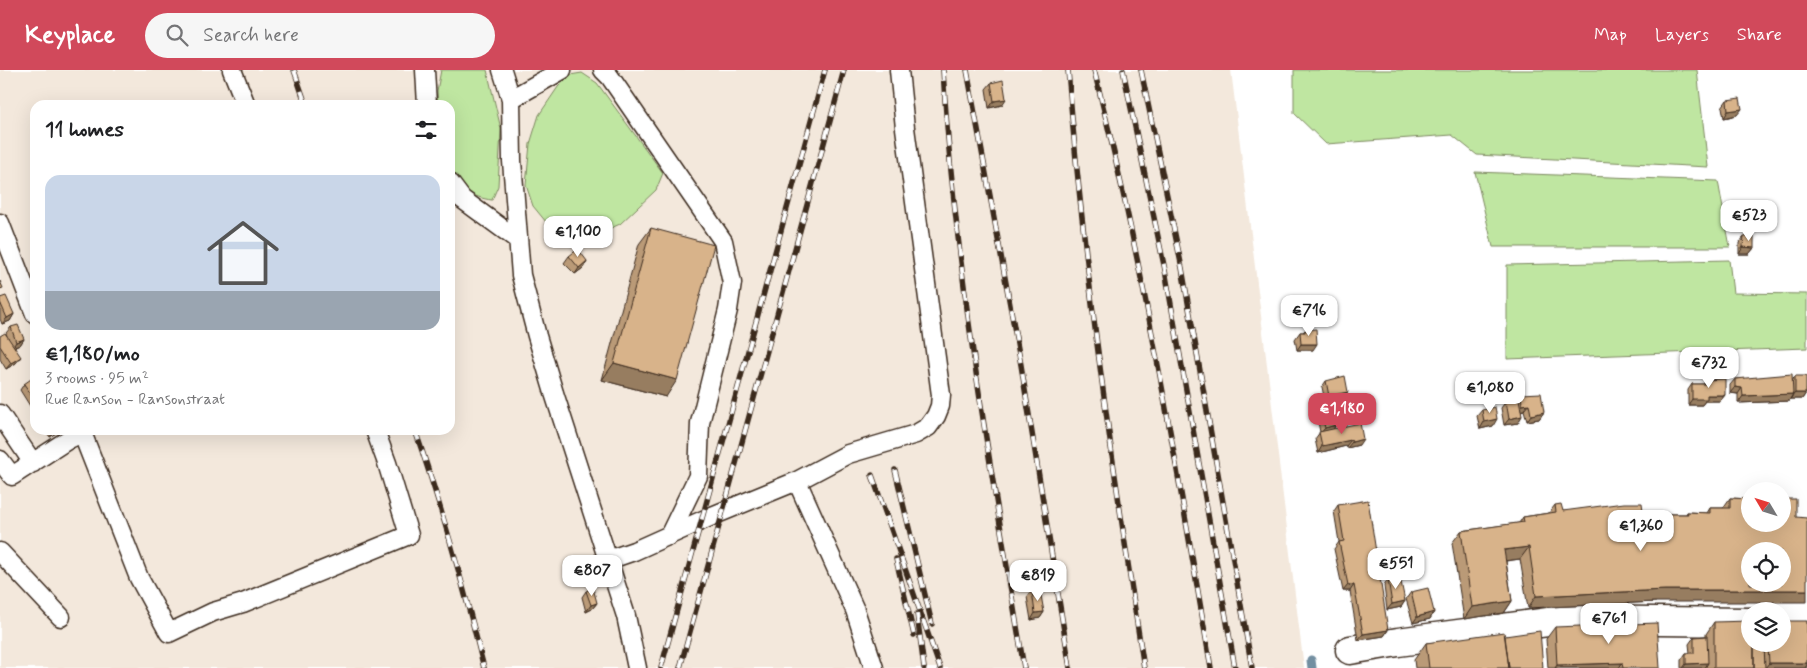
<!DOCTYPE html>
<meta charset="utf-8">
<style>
:root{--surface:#fff;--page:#f6f6f6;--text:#202124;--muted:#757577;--accent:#d1495b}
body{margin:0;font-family:Mynerve,sans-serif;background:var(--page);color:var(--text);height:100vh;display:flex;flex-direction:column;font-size:19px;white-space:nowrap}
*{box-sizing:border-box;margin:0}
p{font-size:16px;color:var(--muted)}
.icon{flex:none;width:28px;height:28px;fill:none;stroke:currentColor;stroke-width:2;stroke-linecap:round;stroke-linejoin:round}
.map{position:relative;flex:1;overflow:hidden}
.drawer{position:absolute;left:30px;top:30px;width:425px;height:335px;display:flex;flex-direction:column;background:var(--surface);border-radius:15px;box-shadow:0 5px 20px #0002}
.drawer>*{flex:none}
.needle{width:32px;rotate:308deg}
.tools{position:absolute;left:1741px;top:412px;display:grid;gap:10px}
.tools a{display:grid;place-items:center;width:50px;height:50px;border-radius:50%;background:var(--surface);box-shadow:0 5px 20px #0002;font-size:25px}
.price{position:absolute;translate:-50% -42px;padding:0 11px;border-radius:10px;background:#fff;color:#222;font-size:16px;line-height:32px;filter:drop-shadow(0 1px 2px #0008)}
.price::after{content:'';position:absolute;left:50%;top:30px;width:15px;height:11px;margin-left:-8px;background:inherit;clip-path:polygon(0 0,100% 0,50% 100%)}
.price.selected{background:var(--accent);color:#fff}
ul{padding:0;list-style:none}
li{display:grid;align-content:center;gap:10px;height:265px;padding:0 15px}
li span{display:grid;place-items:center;height:155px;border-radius:15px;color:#555}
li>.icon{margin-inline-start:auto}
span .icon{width:90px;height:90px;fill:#fffc;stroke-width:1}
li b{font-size:21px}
h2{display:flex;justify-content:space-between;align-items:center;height:60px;padding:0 15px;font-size:21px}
header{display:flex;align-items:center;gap:30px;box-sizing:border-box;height:70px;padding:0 25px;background:var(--accent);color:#fff}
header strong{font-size:24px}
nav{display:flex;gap:28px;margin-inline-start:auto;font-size:18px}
.search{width:350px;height:45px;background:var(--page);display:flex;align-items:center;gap:12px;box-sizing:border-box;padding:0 18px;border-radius:28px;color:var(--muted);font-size:19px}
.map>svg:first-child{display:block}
.built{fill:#f3e8dc;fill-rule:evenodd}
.green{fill:#bfe6a1;stroke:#7d8860}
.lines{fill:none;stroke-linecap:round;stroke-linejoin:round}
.stream{stroke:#738fa1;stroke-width:9}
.service-casing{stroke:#3b2a1e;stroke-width:21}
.minor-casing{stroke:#3b2a1e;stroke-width:31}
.service{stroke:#fff;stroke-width:18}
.minor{stroke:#fff;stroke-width:28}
.rail-casing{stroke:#3b2a1e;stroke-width:5.5}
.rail{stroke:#fff;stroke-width:4;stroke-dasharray:11;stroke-linecap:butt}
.wall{fill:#ba9a77;stroke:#3b2a1e}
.shaded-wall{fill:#977d61;stroke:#3b2a1e}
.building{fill:#d8b38a;stroke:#3b2a1e;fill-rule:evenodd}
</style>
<header>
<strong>Keyplace</strong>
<div class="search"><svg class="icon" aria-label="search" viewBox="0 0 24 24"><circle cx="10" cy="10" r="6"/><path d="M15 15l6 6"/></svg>Search here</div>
<nav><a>Map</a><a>Layers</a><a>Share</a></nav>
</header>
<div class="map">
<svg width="1807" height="598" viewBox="0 0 1807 598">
<rect width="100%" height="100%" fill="#fff"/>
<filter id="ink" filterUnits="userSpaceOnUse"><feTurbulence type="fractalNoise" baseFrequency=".02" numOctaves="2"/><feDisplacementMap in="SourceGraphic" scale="10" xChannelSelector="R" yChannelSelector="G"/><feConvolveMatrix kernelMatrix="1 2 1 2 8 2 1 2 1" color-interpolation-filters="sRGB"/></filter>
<g filter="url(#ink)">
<path class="built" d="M0 0H1231L1304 598H0ZM35 35H450V360H35Z"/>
<path class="green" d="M441 0H487L501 59 498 116 492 130C473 128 457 118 451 99 447 88 450 49 450 35H438L437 21Z
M1294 0H1697L1708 97 1477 85 1452 65 1326 74 1294 43Z
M582 3 597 13 663 103 656 120 620 154 600 163 588 167 551 158 533 136 526 115 530 74 539 45 558 17 570 5Z
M1475 102 1718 111 1730 177H1493Z
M1729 190 1733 223 1807 224V278L1507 289V195Z"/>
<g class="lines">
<path class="stream" d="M1311 590 1312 598"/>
<defs>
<path id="service" d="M232 0 246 35
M425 0 427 35
M502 0 511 29 512 91 521 205 537 266 554 323 626 546 637 598
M603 0 610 7 723 171 732 213 728 240 700 353 698 406 669 466
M511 29 562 0
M450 113 462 129 518 170
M0 153 35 244
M0 344 33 393
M81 360 139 508 169 563 213 542 243 533 409 465 387 393 375 360
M0 390 12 406 69 369 82 363
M797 411 855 540 874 598
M0 482 61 547
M608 490 634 481 712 446 797 411 848 384 916 364 928 357 936 346 940 336 941 325 905 58 899 0"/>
<path id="minor" d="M1350 580 1398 572 1563 550 1750 552"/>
</defs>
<use href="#service" class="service-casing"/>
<use href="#minor" class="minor-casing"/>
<use href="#service" class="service"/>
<use href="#minor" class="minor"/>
<defs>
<path id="rail" d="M294 0 306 35
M943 0C955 200 991 401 1024 598
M967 0 1021 295 1070 598
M1068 0C1084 201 1113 399 1144 598
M1094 0C1144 197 1177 398 1211 598
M1123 0 1165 200 1235 598
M1141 0 1182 198 1252 598
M415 360C442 438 464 517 484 598
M895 400 932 554
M872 405 940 598
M896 489 914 565
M917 544 924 598
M661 598 825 0
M680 598 844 0"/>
</defs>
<use href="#rail" class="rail-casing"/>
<use href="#rail" class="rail"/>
</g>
<path class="wall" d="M991 13 1002 35 989 38 986 19Z
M1727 30 1737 45 1724 48 1722 37Z
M651 158 666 327 602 310 639 174Z
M1744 167 1754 178 1749 184H1739V173Z
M569 186 587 191 583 198 575 204 564 193Z
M0 228 14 244 10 251 2 254 0 249Z
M11 257 24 269 20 275 15 277 16 293 6 299 0 289V266H7L6 263Z
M1305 260 1313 280H1297L1295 269 1300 262H1303Z
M1795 306 1806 323 1802 329H1790V328L1789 331 1738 333V324L1730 323V315L1735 309 1792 311Z
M35 310V344L20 320 24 314Z
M1706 310 1725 325 1720 331H1705L1702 335H1688V320L1692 314H1704Z
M1326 311 1344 328 1325 332 1322 317Z
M1521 324 1544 342 1539 349 1527 351 1524 340 1521 341 1518 353 1504 355 1501 338 1506 331 1518 329Z
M1482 340 1493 356 1480 359 1477 346Z
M1322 346 1336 355 1333 359 1359 375 1347 378 1346 376 1318 383 1315 369 1320 362 1318 352Z
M45 360H60L50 367Z
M1730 428 1750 429 1656 532 1528 538 1520 489 1506 491 1512 531 1504 543 1464 549 1452 473 1461 461 1519 453 1523 447 1549 443 1555 435 1563 441 1644 448 1664 447 1666 444H1686L1687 442 1707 443 1710 438H1723Z
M1338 435 1388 560 1384 566 1358 570 1350 521H1343L1334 479 1339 472 1334 441Z
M1388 509 1405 531 1401 537 1387 540 1384 516Z
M586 521 597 533 592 539 586 542 582 527Z
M1032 521 1044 542 1040 548 1031 550 1027 527Z
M1411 522 1434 542 1430 549 1413 553 1406 529Z
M1807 551V598H1706V597L1705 598H1681V590L1686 583H1690L1689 574 1694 567 1706 566V564L1714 552 1750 574H1782Z
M1555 557 1660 598H1548L1546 569Z
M1505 566 1543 598H1415L1414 590 1426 573Z"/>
<path class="shaded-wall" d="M1006 29 1002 35 989 38 994 31Z
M1742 39 1737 45 1724 48 1728 41Z
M1743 177 1754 178 1749 184H1739Z
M587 191 583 198 575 204 579 198Z
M14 244 10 251 2 254 7 248Z
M24 269 20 275 12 278 16 272Z
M1301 274H1317L1313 280H1297Z
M21 287 16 293 6 299 11 293Z
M614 293 677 310 666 327 602 310Z
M1735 317 1742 318 1738 324 1730 323Z
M1348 322 1344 328 1325 332 1329 326Z
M1795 323H1806L1802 329H1790Z
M1793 324 1789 331 1738 333 1743 326Z
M1707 325H1725L1720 331H1705L1702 335H1688L1692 329Z
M1529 334 1524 340 1518 341 1522 335Z
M1544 342 1539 349 1527 351 1531 345Z
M1522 346 1518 353 1504 355 1509 349Z
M1497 349 1493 356 1480 359 1484 352Z
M1336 355 1331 362 1320 364 1325 358Z
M56 360H60L50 367 54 361Z
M1363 369 1359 375 1347 378 1352 372Z
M1351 370 1346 376 1318 383 1322 376Z
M1529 477 1520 489 1496 492 1504 480Z
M1348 515H1354L1350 521H1343Z
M1665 520H1807V532H1656L1528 538 1536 526Z
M1405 531 1401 537 1387 540 1392 534Z
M1512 531 1504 543 1464 549 1472 537Z
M597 533 592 539 586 542 591 535Z
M1044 542 1040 548 1031 550 1035 543Z
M1434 542 1430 549 1413 553 1417 547Z
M1388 560 1384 566 1358 570 1363 564Z
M1622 593 1619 598H1555L1557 595Z
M1708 593 1705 598H1683L1686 594Z
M1769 593H1807V595L1805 598H1765Z"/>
<path class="building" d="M1003 10 1006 29 994 31 991 13Z
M1740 28 1742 39 1728 41 1727 30Z
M651 158 714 175 677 310 614 293Z
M1754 166V178L1743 177 1744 167Z
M578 179 587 191 579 198 569 186Z
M0 211 3 218 0 219Z
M6 226 14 244 7 248 0 232V228Z
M18 255 24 269 16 272 11 257Z
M1316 259 1317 274H1301L1300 262H1305V260Z
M5 263 21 287 11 293 0 276V266Z
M1792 304 1793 324 1743 326 1742 318 1735 317V309Z
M1345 306 1348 322 1329 326 1326 311Z
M1795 306H1806V323H1795Z
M34 307 35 310V330L24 314Z
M1725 309V325H1707V329H1692V314H1706V310Z
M1541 323 1544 342 1531 345 1529 334 1522 335 1521 324Z
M1519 329 1522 346 1509 349 1506 331Z
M1495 337 1497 349 1484 352 1482 340Z
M1333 344 1336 355 1325 358 1322 346Z
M1360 353 1363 369 1352 372 1351 370 1322 376 1319 362Z
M1730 428 1750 429V454H1782V429H1796V447L1807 448V520H1665L1536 526 1529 477 1504 480 1512 531 1472 537 1461 461 1524 452 1523 447 1556 442 1555 435 1561 434 1563 441 1624 433H1642L1644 448 1665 447 1666 444H1688L1687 442 1710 443V438H1730ZM1750 481H1782V514H1750Z
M1368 430 1388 560 1363 564 1354 515H1348L1339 472 1344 471 1338 435Z
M1400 507 1405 531 1392 534 1388 509Z
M593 518 597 533 591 535 586 521Z
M1428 518 1434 542 1417 547 1411 522Z
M1040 520 1044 542 1035 543 1032 521Z
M1750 551V574H1754V598H1714V552Z
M1782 551H1807V593H1769L1768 574H1782Z
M1657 553 1660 598H1623L1622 593 1557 595 1555 557Z
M1540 561 1543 598H1509L1505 566Z
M1504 562 1509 598H1429L1426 573Z
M1707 566 1708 593 1686 594V583H1694V567Z
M1754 574H1764L1765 598H1754Z"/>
</g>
</svg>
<div class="tools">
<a><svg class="needle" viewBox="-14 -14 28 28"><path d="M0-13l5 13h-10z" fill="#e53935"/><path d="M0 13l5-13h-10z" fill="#757577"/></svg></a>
<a><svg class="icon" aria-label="locate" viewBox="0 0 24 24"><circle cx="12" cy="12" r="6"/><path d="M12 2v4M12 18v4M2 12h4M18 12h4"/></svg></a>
<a><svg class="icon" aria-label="layers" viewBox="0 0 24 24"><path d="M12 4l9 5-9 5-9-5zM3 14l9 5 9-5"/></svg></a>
</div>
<b class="price" style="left:1749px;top:172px">€523</b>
<b class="price" style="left:578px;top:188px">€1,100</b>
<b class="price" style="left:1309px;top:267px">€716</b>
<b class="price" style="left:1709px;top:319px">€732</b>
<b class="price" style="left:1490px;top:344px">€1,080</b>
<b class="price selected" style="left:1342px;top:365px">€1,180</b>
<b class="price" style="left:1641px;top:482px">€1,360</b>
<b class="price" style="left:1396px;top:520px">€551</b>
<b class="price" style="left:592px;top:527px">€807</b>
<b class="price" style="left:1038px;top:532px">€819</b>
<b class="price" style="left:1609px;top:575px">€761</b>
<section class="drawer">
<h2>11 homes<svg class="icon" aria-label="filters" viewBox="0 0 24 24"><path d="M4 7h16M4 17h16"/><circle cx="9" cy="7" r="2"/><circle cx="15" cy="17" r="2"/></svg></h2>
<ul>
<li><span style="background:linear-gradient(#c9d6e8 75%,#9aa5b1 0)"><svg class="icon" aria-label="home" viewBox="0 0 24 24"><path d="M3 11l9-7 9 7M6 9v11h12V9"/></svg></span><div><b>€1,180/mo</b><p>3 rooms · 95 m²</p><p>Rue Ranson - Ransonstraat</p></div></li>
</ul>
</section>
</div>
